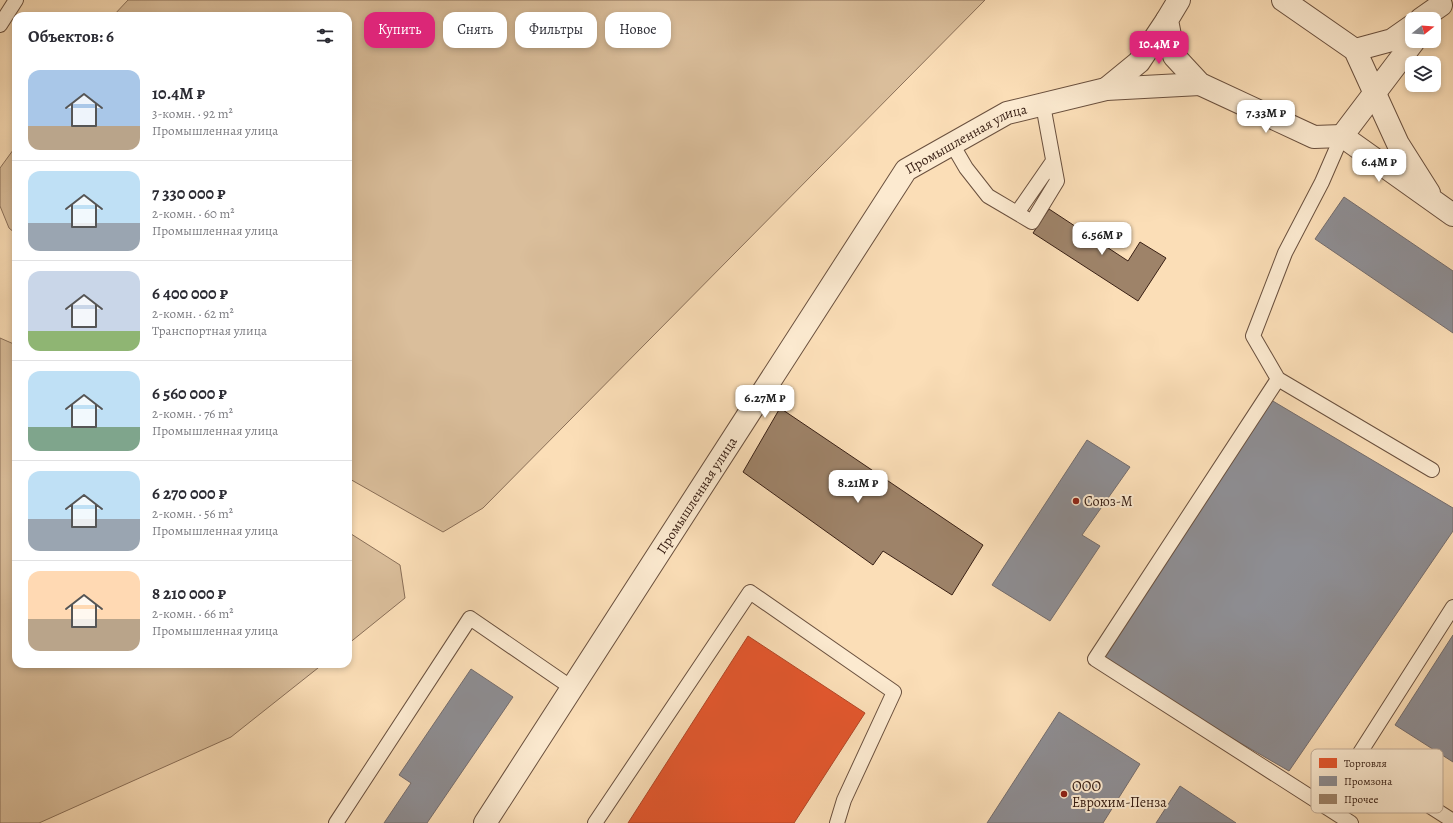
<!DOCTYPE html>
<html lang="ru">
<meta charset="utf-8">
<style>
:root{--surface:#fff;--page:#f2f2f3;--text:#2b2b33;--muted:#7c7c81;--line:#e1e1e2;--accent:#db2777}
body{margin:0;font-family:Alegreya,serif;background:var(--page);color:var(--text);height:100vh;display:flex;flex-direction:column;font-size:15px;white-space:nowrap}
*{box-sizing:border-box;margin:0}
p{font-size:13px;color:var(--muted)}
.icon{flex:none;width:22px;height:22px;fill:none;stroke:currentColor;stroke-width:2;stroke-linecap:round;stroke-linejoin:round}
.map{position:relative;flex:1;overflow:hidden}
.sheet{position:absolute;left:12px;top:12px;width:340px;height:656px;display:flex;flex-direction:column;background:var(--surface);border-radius:12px;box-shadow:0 2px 6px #0003}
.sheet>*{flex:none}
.hud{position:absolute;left:364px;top:12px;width:380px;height:36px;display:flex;gap:8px}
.needle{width:26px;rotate:73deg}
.tools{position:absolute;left:1405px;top:12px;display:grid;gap:8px}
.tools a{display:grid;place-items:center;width:36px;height:36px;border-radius:8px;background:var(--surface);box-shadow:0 2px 6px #0003;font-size:20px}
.price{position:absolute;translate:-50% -34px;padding:0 9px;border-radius:8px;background:#fff;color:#222;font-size:13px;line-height:26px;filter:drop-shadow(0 1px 2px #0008)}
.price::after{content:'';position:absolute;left:50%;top:24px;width:12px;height:9px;margin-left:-6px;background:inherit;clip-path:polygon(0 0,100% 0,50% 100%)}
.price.selected{background:var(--accent);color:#fff}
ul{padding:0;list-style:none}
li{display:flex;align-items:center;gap:12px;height:100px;padding:0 16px}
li+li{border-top:1px solid var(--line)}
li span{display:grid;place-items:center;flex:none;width:112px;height:80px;border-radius:12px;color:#555}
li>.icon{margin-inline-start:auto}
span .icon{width:48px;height:48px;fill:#fffc;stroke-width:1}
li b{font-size:17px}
h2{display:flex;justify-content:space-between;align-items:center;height:48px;padding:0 16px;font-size:17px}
.tag{padding:0 14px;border-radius:12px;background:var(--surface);box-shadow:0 2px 6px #0003;font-size:14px;line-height:36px}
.tag.selected{background:var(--accent);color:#fff}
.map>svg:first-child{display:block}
.green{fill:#dabe9b;stroke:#8a6f58}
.shops{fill:#e4572e;stroke:#b14626}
.industry{fill:#8d8d92;stroke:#746c6c}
.building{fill:#9e8369;stroke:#392015}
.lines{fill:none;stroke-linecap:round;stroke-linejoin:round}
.service-casing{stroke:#6a503e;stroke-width:16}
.minor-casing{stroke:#6a503e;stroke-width:24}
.tertiary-casing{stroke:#6a503e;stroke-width:24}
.service{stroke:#fcead0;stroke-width:14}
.minor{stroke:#fcead0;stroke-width:22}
.tertiary{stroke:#fcead0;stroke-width:22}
.poi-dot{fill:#8f2418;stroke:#fcead0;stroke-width:1.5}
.labels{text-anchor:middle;stroke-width:4;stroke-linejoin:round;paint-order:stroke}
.street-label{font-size:14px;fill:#392015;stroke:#fcead0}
.poi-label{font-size:14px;fill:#392015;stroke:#fcead0;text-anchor:start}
.key{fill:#fcead0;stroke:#c2ad98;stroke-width:1}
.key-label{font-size:11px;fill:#392015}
</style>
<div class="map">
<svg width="1453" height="823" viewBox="0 0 1453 823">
<rect width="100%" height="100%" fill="#fbdeb7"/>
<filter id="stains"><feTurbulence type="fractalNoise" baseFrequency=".005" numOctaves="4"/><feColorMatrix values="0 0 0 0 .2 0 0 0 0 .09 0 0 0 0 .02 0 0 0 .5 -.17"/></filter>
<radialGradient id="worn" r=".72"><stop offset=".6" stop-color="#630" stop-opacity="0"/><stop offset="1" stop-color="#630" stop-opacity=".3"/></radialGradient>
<path class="green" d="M128 0H985L483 508 443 532 348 478V16H113Z
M16 146V234L9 228 0 206V168Z
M0 338 16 345V664H323L231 737 39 823H0Z
M348 532 400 565 405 598 348 644Z"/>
<path class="shops" d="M748 636 865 713 794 823H628Z"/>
<path class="industry" d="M1344 197 1453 271V333L1315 239Z
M1266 397 1453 508V531L1289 771 1095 659Z
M1087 440 1130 467 1082 535 1100 546 1050 621 992 585Z
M1453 635V762L1395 725Z
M471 669 513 697 427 823H384L411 783 399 775Z
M1059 712 1140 764 1103 823H987Z
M1180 786 1236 823H1156Z"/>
<path class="building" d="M1049 209 1128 261 1140 242 1166 258 1138 301 1033 233Z
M780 408 983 545 952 595 883 551 873 565 743 472Z"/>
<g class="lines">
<defs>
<path id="service" d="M0 25 16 0
M1342 136 1322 182 1285 253 1253 336 1278 379 1095 659 1351 823
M952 144 966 168 988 196 1032 222 1057 181 1043 105
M1017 213 1053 161
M1278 379 1432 470
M1453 607 1356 759 1453 821
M336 823 470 618 572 688
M595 823 750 592 894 692 844 800 837 823"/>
<g id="minor">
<path d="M1421 19 1441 5"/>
<path d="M1355 50 1392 40 1412 26"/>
<path d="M1106 89 1139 62 1167 20"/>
<path d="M1342 136 1414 41"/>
<path id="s1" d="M485 823 906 170 1007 113 1106 89 1200 84"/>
</g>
<path id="tertiary" d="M1179 0 1167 20 1174 56 1200 84 1314 137 1342 136 1453 215
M1283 0 1355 50 1398 144 1429 193"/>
</defs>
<use href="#service" class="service-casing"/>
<use href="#minor" class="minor-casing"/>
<use href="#tertiary" class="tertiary-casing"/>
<use href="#service" class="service"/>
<use href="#minor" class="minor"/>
<use href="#tertiary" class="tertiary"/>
</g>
<g class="poi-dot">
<circle cx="1076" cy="501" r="4"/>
<circle cx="1064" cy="794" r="4"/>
</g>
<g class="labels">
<g class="street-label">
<text dy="5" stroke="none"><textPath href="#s1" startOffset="845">Промышленная улица</textPath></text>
<text dy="5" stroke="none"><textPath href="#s1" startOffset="390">Промышленная улица</textPath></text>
</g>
<g class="poi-label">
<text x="1084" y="506">Союз-М</text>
<text x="1072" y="791">ООО<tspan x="1072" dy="16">Еврохим-Пенза</tspan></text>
</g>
</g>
<rect x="1311" y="749" width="132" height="64" rx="6" class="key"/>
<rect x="1319" y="758" width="18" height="10" fill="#e4572e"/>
<rect x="1319" y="776" width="18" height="10" fill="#8d8d92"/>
<rect x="1319" y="794" width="18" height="10" fill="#9e8369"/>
<g class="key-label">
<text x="1344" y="767">Торговля</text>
<text x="1344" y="785">Промзона</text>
<text x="1344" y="803">Прочее</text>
</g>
<rect width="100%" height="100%" filter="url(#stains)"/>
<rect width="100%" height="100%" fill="url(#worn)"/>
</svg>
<div class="tools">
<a><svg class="needle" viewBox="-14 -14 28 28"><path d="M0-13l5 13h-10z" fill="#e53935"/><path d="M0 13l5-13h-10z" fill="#7c7c81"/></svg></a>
<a><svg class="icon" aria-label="layers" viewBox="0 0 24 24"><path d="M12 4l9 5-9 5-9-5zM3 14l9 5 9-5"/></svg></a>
</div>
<b class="price selected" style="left:1159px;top:65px">10.4M ₽</b>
<b class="price" style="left:1266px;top:134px">7.33M ₽</b>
<b class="price" style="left:1379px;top:183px">6.4M ₽</b>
<b class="price" style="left:1102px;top:256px">6.56M ₽</b>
<b class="price" style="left:765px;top:419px">6.27M ₽</b>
<b class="price" style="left:858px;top:504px">8.21M ₽</b>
<div class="hud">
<a class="tag selected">Купить</a>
<a class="tag">Снять</a>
<a class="tag">Фильтры</a>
<a class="tag">Новое</a>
</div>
<section class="sheet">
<h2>Объектов: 6<svg class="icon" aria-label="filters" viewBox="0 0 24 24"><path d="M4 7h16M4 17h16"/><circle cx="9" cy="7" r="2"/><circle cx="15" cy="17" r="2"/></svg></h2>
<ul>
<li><span style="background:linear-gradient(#a9c7e8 70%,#b9a48a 0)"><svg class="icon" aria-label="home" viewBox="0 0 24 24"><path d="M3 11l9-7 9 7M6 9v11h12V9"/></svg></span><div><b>10.4M ₽</b><p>3-комн. · 92 m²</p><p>Промышленная улица</p></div></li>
<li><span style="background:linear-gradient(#bfe0f5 65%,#9aa5b1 0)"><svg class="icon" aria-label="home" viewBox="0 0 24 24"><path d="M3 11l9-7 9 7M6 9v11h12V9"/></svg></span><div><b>7 330 000 ₽</b><p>2-комн. · 60 m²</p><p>Промышленная улица</p></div></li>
<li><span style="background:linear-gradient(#c9d6e8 75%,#8fb573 0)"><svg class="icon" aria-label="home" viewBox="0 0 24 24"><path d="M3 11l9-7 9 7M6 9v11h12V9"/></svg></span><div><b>6 400 000 ₽</b><p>2-комн. · 62 m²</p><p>Транспортная улица</p></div></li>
<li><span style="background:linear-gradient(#bfe0f5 70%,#7fa58c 0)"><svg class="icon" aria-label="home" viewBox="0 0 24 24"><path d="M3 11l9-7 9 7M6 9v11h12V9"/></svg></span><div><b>6 560 000 ₽</b><p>2-комн. · 76 m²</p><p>Промышленная улица</p></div></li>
<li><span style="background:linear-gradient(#bfe0f5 60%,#9aa5b1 0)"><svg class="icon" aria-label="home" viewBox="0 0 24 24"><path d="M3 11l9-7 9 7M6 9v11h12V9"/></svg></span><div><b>6 270 000 ₽</b><p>2-комн. · 56 m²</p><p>Промышленная улица</p></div></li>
<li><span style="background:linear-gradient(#ffd9b3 60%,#b9a48a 0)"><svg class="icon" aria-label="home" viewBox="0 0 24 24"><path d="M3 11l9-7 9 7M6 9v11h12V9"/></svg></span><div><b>8 210 000 ₽</b><p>2-комн. · 66 m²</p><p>Промышленная улица</p></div></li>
</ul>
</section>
</div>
